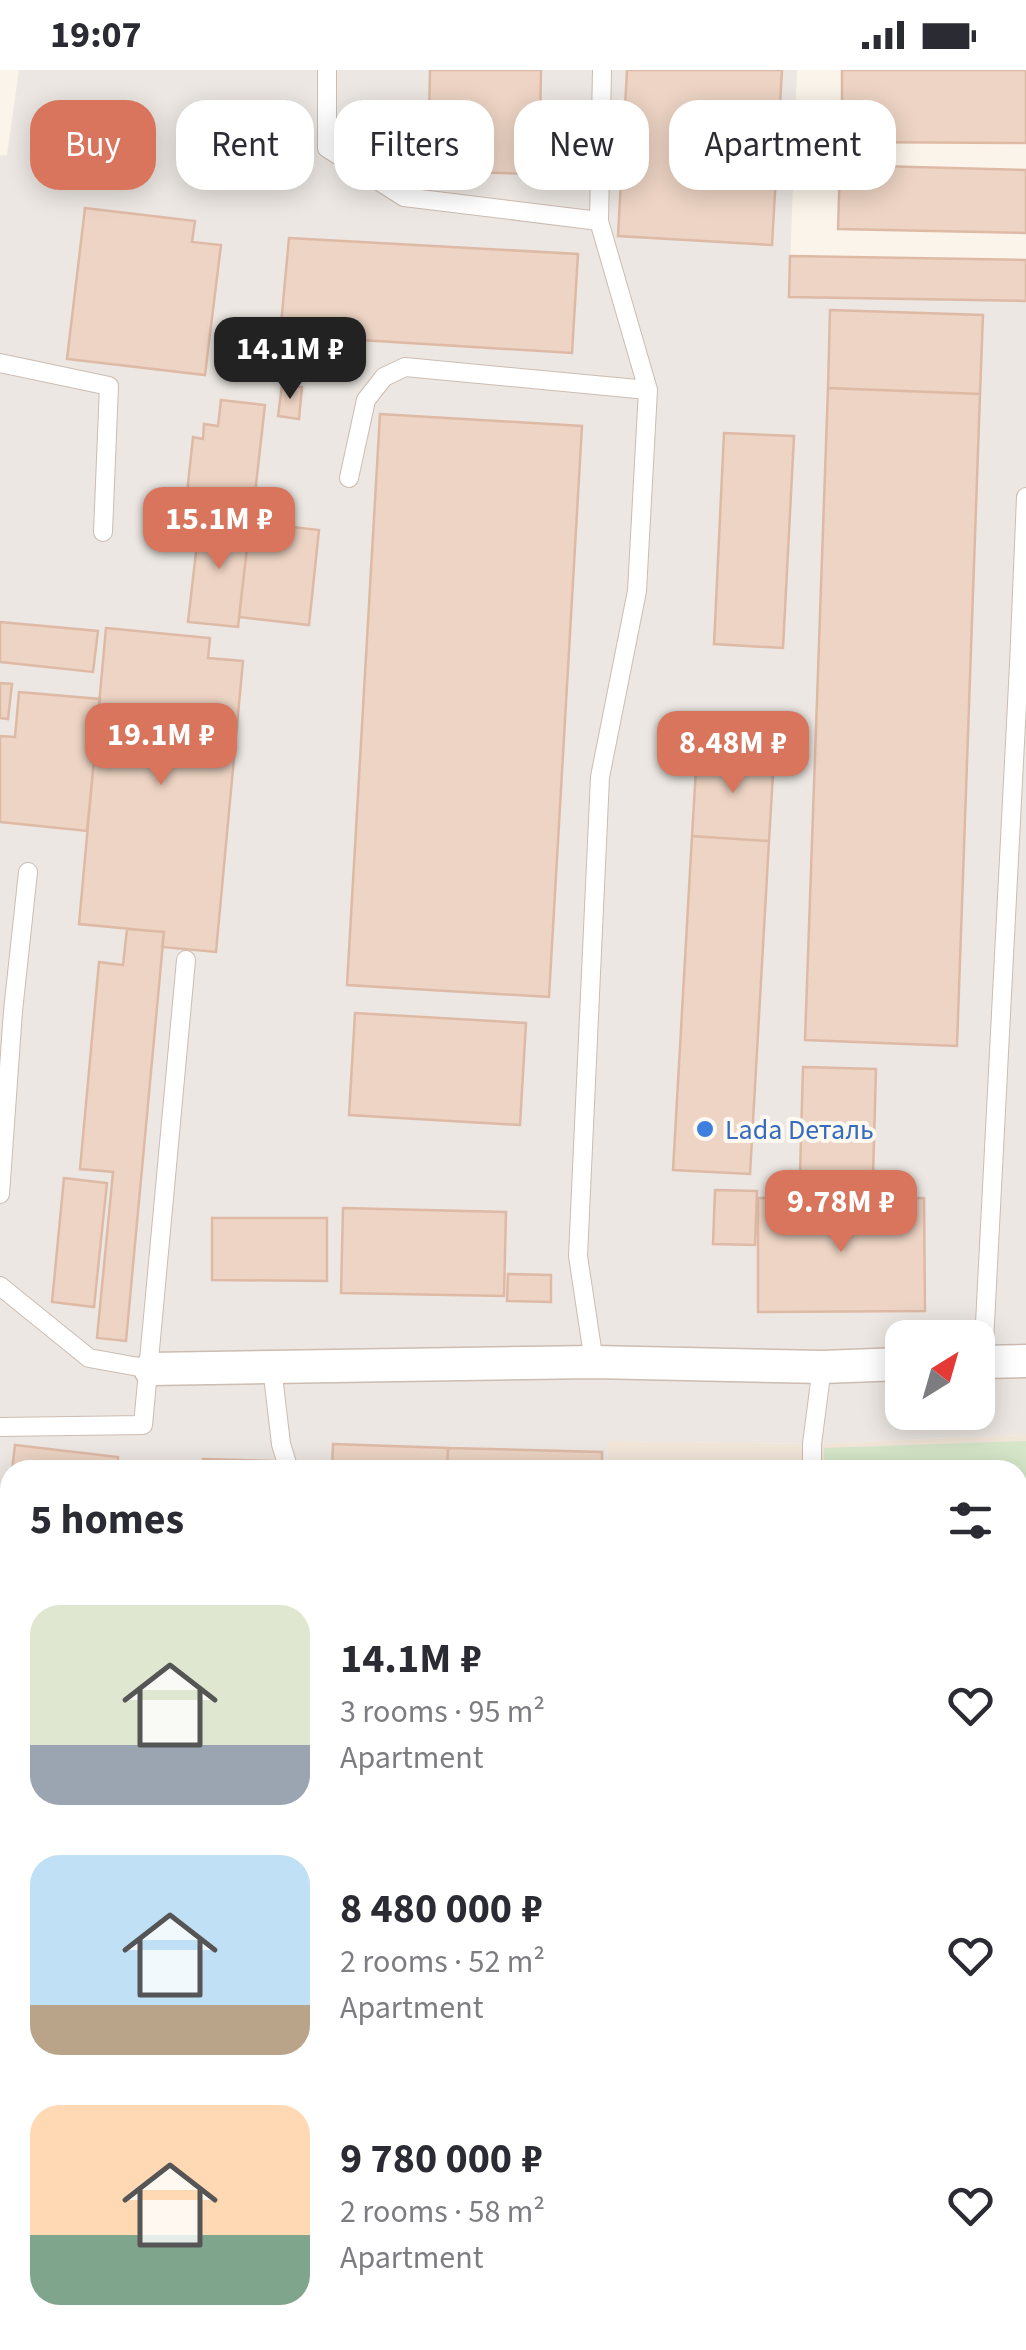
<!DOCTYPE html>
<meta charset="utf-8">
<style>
:root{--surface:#fff;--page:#f2f2f3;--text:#2b2b33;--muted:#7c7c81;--accent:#d8755c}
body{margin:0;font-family:"Source Sans 3",sans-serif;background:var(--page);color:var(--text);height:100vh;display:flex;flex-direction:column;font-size:38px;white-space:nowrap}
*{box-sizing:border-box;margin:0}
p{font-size:32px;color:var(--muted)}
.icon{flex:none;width:55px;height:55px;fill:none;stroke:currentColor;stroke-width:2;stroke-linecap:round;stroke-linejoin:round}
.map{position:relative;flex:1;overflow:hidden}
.side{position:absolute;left:0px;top:1390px;width:1028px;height:890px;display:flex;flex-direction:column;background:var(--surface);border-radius:30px 30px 0 0;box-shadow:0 5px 25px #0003}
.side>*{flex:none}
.hud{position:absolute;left:30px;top:30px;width:968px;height:90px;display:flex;gap:20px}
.needle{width:65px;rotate:37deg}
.buttons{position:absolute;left:885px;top:1250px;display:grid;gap:20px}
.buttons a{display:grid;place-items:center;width:110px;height:110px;border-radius:20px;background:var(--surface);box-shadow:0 5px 25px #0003;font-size:50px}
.price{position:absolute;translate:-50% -85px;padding:0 22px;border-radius:20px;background:var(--accent);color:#fff;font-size:32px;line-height:65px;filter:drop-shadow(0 2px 5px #0008)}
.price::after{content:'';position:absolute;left:50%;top:60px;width:30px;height:22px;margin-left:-15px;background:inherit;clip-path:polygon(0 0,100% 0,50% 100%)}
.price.active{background:#222;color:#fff}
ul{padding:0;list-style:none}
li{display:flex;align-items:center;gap:30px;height:250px;padding:0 30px}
li span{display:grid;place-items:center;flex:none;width:280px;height:200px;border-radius:30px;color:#555}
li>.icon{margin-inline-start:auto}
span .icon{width:120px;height:120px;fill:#fffc;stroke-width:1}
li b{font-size:42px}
h2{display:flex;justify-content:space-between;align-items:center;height:120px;padding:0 30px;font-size:42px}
.pill{padding:0 35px;border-radius:30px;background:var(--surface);box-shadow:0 5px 25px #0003;font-size:35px;line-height:90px}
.pill.active{background:var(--accent);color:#fff}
.status{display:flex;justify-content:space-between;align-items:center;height:70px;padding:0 50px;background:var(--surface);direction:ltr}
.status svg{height:28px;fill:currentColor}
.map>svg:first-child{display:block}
.residential{fill:#f2e6d9}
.industrial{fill:#ece7e2;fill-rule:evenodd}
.green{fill:#d6e7c9}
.building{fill:#edd4c4;stroke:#debaa6;stroke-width:2.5}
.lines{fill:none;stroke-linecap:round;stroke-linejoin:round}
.lane-casing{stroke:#ccbcb1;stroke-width:20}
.street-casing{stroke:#ccbcb1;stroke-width:35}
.lane{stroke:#fff;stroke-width:18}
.street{stroke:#fff;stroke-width:32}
.shop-dot{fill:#3f7fe0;stroke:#fdf8f0;stroke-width:4}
.labels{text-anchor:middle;stroke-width:8;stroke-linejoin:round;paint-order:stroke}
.shop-label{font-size:28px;fill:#366cbe;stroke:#fdf8f0;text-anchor:start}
</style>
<div class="status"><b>19:07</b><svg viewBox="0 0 49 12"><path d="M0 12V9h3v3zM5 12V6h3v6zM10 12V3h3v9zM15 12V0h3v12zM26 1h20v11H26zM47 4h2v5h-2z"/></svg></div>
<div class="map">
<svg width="1026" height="2280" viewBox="0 0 1026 2280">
<rect width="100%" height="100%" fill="#fbf4ea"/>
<path class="residential" d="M1026 1365V2280H597V2270H1018V1400H607L608 1371 812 1374Z"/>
<path class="industrial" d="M19 0H797L789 227 1026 231V1365L812 1374 608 1371 607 1400H10V1949L0 1947V85H7ZM902 1268H978V1342H902Z
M374 2270H597V2280H374Z"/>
<path class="green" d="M1026 1371V1541H1018V1400H824V1378Z"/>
<path class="building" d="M430 0H541L539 104 428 101Z
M627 0H782L772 175 618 166Z
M842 0H1026V73L842 72Z
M840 95 1026 100V163L838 159Z
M85 138 195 151 192 172 221 175 205 305 67 289Z
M289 168 578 184 572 283 280 265Z
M790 186 1026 190V231L789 227Z
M830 240 983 245 980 324 828 318Z
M282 315 302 317 299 349 278 346Z
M828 318 980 324 957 976 805 970Z
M221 330 265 335 252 450 185 442 193 367 203 369 204 354 218 356Z
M380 344 582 356 549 927 347 915Z
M724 363 794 366 783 578 714 574Z
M200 447 250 452 238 557 188 552Z
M250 452 319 460 309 555 239 547Z
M0 552 98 561 93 602 0 592Z
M106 558 210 568 208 588 243 591 216 882 162 877 164 862 79 854Z
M0 613 12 614 8 649 0 648Z
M19 622 100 629 87 761 0 752V666L15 667Z
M697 682 774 687 769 771 692 766Z
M692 766 769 771 750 1104 673 1100Z
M127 859 164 862 126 1271 97 1268 113 1102 80 1099 99 892 123 895Z
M355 943 526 953 520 1055 349 1045Z
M803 997 876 999 873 1106 800 1104Z
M64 1108 107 1113 94 1237 52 1232Z
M715 1120 757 1121 755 1175 713 1174Z
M758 1128H924L925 1241 758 1242Z
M343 1138 506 1142 504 1226 341 1223Z
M212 1148H327V1211L212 1210Z
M508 1204 551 1205V1232L507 1231Z
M333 1374 448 1378 447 1400H332Z
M15 1375 118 1387 117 1400H12Z
M448 1378 602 1382V1400H447Z
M203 1389 271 1391V1400H203Z
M10 1413V1701L0 1700V1498Z
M10 1747V1924L0 1923V1841Z
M0 1952 10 1953V2166L0 2165Z
M0 2224H10V2270H26L25 2280H0Z
M624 2270H706V2280H624Z
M935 2270H1009V2280H935Z"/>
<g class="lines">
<defs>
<path id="lane" d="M327 0V78L404 127 599 151
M0 293 109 316 103 462
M349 408 366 330 384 307 405 297 648 320
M1019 595 1026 427
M0 1124 13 941 28 802
M0 1216 89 1288 150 1299
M594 1292 578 1186 600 707 637 521 648 320 599 151 602 0
M983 1292 1019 595H1026
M272 1297 281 1374 289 1400
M0 1357 143 1355 186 890
M812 1400V1374L822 1297
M397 2270V2280"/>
<path id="street" d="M978 1292 1026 1291
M150 1299 594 1292 822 1297 902 1294"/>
</defs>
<use href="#lane" class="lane-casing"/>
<use href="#street" class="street-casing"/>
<use href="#lane" class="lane"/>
<use href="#street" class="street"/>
</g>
<circle class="shop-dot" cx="705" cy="1059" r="10"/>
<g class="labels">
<g class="shop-label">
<text x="725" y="1069">Lada Dеталь</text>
</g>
</g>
</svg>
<div class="buttons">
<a><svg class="needle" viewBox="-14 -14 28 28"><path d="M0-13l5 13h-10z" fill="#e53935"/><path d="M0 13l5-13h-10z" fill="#7c7c81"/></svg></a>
</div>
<b class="price active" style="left:290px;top:332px">14.1M ₽</b>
<b class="price" style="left:219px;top:502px">15.1M ₽</b>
<b class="price" style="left:161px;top:718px">19.1M ₽</b>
<b class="price" style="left:733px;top:726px">8.48M ₽</b>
<b class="price" style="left:841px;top:1185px">9.78M ₽</b>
<div class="hud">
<a class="pill active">Buy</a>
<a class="pill">Rent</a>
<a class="pill">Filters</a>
<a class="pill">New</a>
<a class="pill">Apartment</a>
</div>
<section class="side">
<h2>5 homes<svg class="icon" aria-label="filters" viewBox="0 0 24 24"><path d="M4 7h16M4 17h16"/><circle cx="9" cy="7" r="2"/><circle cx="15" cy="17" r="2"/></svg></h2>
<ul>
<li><span style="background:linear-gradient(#dfe7d0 70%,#9aa5b1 0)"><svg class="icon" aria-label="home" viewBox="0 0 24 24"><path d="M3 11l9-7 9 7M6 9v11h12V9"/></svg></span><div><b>14.1M ₽</b><p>3 rooms · 95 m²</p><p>Apartment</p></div><svg class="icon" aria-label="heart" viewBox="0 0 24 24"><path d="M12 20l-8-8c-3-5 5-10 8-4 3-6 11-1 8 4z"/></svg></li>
<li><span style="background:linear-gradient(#bfe0f5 75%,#b9a48a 0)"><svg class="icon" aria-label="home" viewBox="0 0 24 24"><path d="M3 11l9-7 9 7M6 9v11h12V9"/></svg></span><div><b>8 480 000 ₽</b><p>2 rooms · 52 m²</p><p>Apartment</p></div><svg class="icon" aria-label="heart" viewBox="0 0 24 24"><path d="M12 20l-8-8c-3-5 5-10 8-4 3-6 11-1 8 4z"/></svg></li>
<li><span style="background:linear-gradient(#ffd9b3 65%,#7fa58c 0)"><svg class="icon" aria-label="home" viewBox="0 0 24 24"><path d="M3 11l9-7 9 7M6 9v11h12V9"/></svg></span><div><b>9 780 000 ₽</b><p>2 rooms · 58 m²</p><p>Apartment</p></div><svg class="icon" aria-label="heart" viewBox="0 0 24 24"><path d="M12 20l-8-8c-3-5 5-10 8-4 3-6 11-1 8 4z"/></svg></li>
</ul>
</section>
</div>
